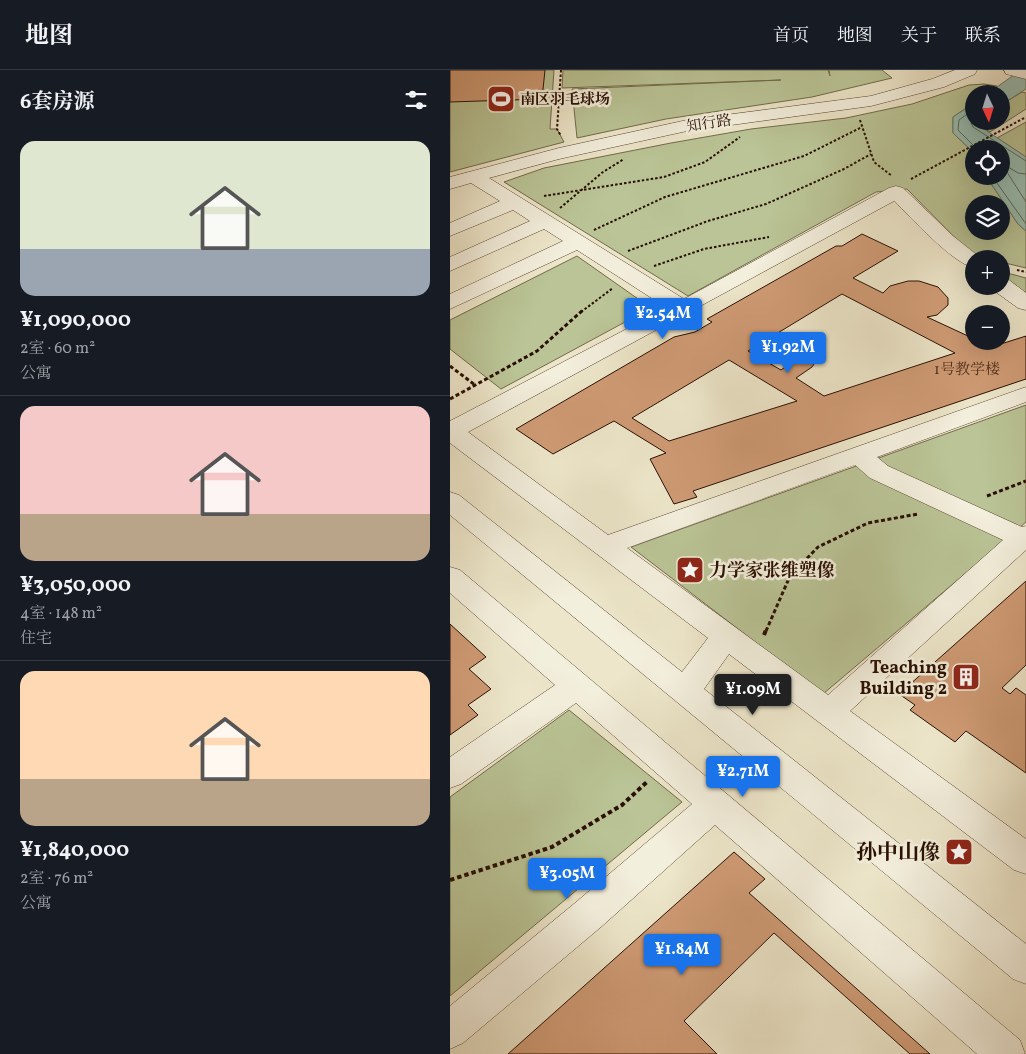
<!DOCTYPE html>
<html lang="zh">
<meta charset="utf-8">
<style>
:root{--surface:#171b24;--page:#242831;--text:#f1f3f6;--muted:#9ea1a6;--line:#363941;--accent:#1a73e8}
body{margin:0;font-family:Vollkorn,"Noto Serif SC",serif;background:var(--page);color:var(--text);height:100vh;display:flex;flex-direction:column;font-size:19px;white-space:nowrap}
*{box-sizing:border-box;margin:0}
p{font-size:16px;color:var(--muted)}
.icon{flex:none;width:28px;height:28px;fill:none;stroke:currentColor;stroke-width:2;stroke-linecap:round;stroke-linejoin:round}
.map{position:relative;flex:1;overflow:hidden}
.drawer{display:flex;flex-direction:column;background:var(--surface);width:450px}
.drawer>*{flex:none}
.needle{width:32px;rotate:176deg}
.tools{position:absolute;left:515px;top:15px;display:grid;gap:10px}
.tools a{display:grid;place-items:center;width:45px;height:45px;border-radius:50%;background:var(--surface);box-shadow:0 5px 20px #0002;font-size:25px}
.price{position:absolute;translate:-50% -42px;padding:0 11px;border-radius:5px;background:var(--accent);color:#fff;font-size:16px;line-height:32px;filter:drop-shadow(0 1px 2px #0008)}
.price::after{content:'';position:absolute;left:50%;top:30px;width:15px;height:11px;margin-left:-8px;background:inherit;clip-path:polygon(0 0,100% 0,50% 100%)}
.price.active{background:#222;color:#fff}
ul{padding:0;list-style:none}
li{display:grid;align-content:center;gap:10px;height:265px;padding:0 20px}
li+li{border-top:1px solid var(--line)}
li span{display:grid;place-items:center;height:155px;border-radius:15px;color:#555}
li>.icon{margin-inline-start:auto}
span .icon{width:90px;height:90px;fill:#fffc;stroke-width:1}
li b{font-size:21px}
h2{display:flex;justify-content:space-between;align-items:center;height:60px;padding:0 20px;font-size:21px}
header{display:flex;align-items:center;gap:30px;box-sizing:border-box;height:70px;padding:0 25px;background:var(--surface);border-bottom:1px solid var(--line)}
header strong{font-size:24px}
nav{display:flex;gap:28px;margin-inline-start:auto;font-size:18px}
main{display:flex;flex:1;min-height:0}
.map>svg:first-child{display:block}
.green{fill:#bac496;stroke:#726a4b;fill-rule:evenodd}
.water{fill:#99c0b4;stroke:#6c796c}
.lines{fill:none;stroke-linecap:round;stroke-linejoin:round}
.shore{stroke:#61685a;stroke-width:1}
.building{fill:#ce9a74;stroke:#290f00;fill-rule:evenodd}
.minor-casing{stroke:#5a4532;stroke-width:1}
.path-far2{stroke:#290f00;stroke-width:2;stroke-dasharray:2.5 2;stroke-linecap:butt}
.path-far1{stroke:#290f00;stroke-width:3;stroke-dasharray:4 2.5;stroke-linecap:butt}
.path{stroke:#290f00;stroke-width:4;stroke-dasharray:4.5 3;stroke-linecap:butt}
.minor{fill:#f3efdd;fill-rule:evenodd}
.labels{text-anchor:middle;stroke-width:5;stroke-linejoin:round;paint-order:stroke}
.far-poi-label{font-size:15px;font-weight:bold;fill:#290f00;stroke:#f3efdd;text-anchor:start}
.far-street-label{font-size:15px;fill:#290f00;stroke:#f3efdd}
.number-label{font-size:15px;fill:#52321d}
.poi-label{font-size:18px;font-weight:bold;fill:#290f00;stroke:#f3efdd;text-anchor:start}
.near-poi-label{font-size:21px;font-weight:bold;fill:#290f00;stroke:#f3efdd;text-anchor:end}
</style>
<header>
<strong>地图</strong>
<nav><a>首页</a><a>地图</a><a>关于</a><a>联系</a></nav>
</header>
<main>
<section class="drawer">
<h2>6套房源<svg class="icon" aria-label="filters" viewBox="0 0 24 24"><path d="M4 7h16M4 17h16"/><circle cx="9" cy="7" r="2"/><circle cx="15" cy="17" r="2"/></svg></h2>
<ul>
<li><span style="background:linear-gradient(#dfe7d0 70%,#9aa5b1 0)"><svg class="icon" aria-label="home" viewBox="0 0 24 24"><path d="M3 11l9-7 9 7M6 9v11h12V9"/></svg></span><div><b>¥1,090,000</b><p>2室 · 60 m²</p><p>公寓</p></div></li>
<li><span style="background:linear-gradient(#f6c9c9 70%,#b9a48a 0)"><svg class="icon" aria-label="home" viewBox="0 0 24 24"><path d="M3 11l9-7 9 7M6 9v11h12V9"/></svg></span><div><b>¥3,050,000</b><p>4室 · 148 m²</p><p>住宅</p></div></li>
<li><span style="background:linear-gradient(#ffd9b3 70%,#b9a48a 0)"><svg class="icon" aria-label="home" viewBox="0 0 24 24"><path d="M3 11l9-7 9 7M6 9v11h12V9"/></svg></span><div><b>¥1,840,000</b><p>2室 · 76 m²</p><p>公寓</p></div></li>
</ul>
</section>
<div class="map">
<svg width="576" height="984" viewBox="0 0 576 984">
<rect width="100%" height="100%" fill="#ede6ca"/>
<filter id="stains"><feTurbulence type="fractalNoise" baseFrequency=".004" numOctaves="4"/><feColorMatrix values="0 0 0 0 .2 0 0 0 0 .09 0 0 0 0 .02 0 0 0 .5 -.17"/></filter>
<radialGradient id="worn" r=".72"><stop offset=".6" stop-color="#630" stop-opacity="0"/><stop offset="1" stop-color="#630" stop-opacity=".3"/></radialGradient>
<path class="green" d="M0 0H104L100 59H107L114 72 0 102Z
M113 0H378L380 6 379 0H432L442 8 362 27 216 49 127 68 122 19 331 10 112 18Z
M534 14 547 16 537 24H524V33L503 47V63L524 83V106H536L568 154 576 161V198L551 192V189H535L523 186 457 119 426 122 238 226 54 112 94 98 221 73 301 59 396 48 462 34 519 15ZM524 134H551V161H524Z
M572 22 576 23V39L540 62 525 53 551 51V35Z
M576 52V87L547 68Z
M127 186 201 238 51 319 0 279V250Z
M561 204 576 208V227L558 217 551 205Z
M576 335V452L373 624 181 477Z
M119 640 232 732 0 926V727Z"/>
<path class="water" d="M571 0H576V19L551 35V24H537Z
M524 33V51H527L525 53 576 87V161L568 154 536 106H551V79H524V83L503 63V47Z"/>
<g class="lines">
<path class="shore" d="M524 39 509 50 508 60 527 79
M524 48 521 53 523 57 576 91
M576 104 568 103 558 97 555 99 576 132
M542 106 576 154"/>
</g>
<path class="building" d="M0 0H95L92 29 0 32Z
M412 164 448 181 403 208 433 223 440 216 458 211H469L488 217 498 228V235L487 245 477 247 518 266 524 264V271L554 273 576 266V309L243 421 247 427 224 434 200 389 216 383 164 351 103 384 66 359 224 267 245 262 262 252 257 249 386 176H392ZM392 224 505 283 374 326 346 308 362 297 364 294 362 290 351 288 345 290 331 300 298 281ZM279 290 347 331 219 371 182 348Z
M576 511V595L552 618 560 624 566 618 576 625V703L516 661 505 672 460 640 465 635 449 624Z
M0 554 36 587 19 599 41 619 18 635 28 645 0 665Z
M284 782 315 809 299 823 480 984H460L324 863 234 951 267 984H58Z"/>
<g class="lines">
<defs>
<path id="minor" d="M505 0H527L525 4 494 17 421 36 237 61 109 89 39 108 234 229 439 118 446 116 453 118 503 166 532 189H524V198C501 192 462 148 444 131L18 362 158 465 576 317V332L427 387 438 396 572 457 576 456V480L400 641 576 769V804L564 800 279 584 254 619 576 874V914L563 909 0 445V422L9 425 232 602 258 568 0 373V351L217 238 127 180 0 239V224L113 171 94 159 0 201V187L80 151 63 140 0 166V153L50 131 21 113 0 119V107L109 78 237 50 421 26 482 9ZM405 395 420 408 553 470 378 625 177 478Z
M554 0H576V9L556 4Z
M551 209 559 210 576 223V240L568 238 543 220 541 216H551Z
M0 497 10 500 570 970 575 984H527L265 755 151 857 13 973 0 979V936L125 833 242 734 126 633 11 714 0 718V687L105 615 0 523Z"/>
</defs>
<use href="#minor" class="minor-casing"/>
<path class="path-far2" d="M111 0 107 59 111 66
M410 50 424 92 442 106
M461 109 576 47
M94 126 214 107 255 92 290 67
M110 138 153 102 174 89
M144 160 215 127 354 86 412 57
M178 181 258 151 316 134 394 99 421 84
M204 196 254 179 319 167
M567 200 576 202
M131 242 163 218"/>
<path class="path-far1" d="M0 296 25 315
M0 329 87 281 133 240
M537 426 576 411
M316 561 340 506 368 477 418 453 468 444"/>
<path class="path" d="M314 565 316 560
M0 810 102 777 172 735 198 711"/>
<use href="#minor" class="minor"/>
</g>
<defs>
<symbol id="stadium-square" viewBox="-11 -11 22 22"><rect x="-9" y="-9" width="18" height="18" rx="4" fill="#8f2418" stroke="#f3efdd"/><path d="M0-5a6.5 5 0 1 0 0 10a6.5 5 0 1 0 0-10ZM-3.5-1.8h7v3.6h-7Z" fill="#fff"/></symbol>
<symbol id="sight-square" viewBox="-11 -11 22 22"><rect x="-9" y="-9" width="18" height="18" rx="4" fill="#8f2418" stroke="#f3efdd"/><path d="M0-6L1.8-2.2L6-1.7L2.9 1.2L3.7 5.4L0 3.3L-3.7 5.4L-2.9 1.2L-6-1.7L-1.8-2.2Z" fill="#fff"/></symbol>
<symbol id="building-square" viewBox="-11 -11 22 22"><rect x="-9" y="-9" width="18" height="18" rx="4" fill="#8f2418" stroke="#f3efdd"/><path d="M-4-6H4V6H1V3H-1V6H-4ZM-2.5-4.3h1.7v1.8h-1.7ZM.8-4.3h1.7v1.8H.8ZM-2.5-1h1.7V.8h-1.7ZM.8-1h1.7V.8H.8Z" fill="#fff"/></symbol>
</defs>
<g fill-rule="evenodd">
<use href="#stadium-square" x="35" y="13" width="32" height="32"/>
<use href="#sight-square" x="224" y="484" width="32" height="32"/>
<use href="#building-square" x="500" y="591" width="32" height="32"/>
<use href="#sight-square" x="493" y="766" width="32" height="32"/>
</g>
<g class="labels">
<g class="far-poi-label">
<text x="70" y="34">南区羽毛球场</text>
</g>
<g class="far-street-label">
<text transform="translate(259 53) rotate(-9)" y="5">知行路</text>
</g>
<g class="number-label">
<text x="517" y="304">1号教学楼</text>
</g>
<g class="poi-label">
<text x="259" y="506">力学家张维塑像</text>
<text x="497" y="603" text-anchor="end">Teaching<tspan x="497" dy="21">Building 2</tspan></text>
</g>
<g class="near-poi-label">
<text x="490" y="789">孙中山像</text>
</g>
</g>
<rect width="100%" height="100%" filter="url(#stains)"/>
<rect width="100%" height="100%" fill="url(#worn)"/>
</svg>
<div class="tools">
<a><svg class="needle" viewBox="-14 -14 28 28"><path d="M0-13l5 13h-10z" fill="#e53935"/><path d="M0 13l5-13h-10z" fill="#9ea1a6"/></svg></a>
<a><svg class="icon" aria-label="locate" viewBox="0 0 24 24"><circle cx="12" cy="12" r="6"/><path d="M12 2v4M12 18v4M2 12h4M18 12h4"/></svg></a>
<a><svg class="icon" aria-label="layers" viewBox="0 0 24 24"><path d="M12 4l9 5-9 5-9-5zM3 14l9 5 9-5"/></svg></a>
<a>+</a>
<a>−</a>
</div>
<b class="price" style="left:213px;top:270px">¥2.54M</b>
<b class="price" style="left:338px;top:304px">¥1.92M</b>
<b class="price active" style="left:303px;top:646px">¥1.09M</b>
<b class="price" style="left:293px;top:728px">¥2.71M</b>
<b class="price" style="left:117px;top:830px">¥3.05M</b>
<b class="price" style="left:232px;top:906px">¥1.84M</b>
</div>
</main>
